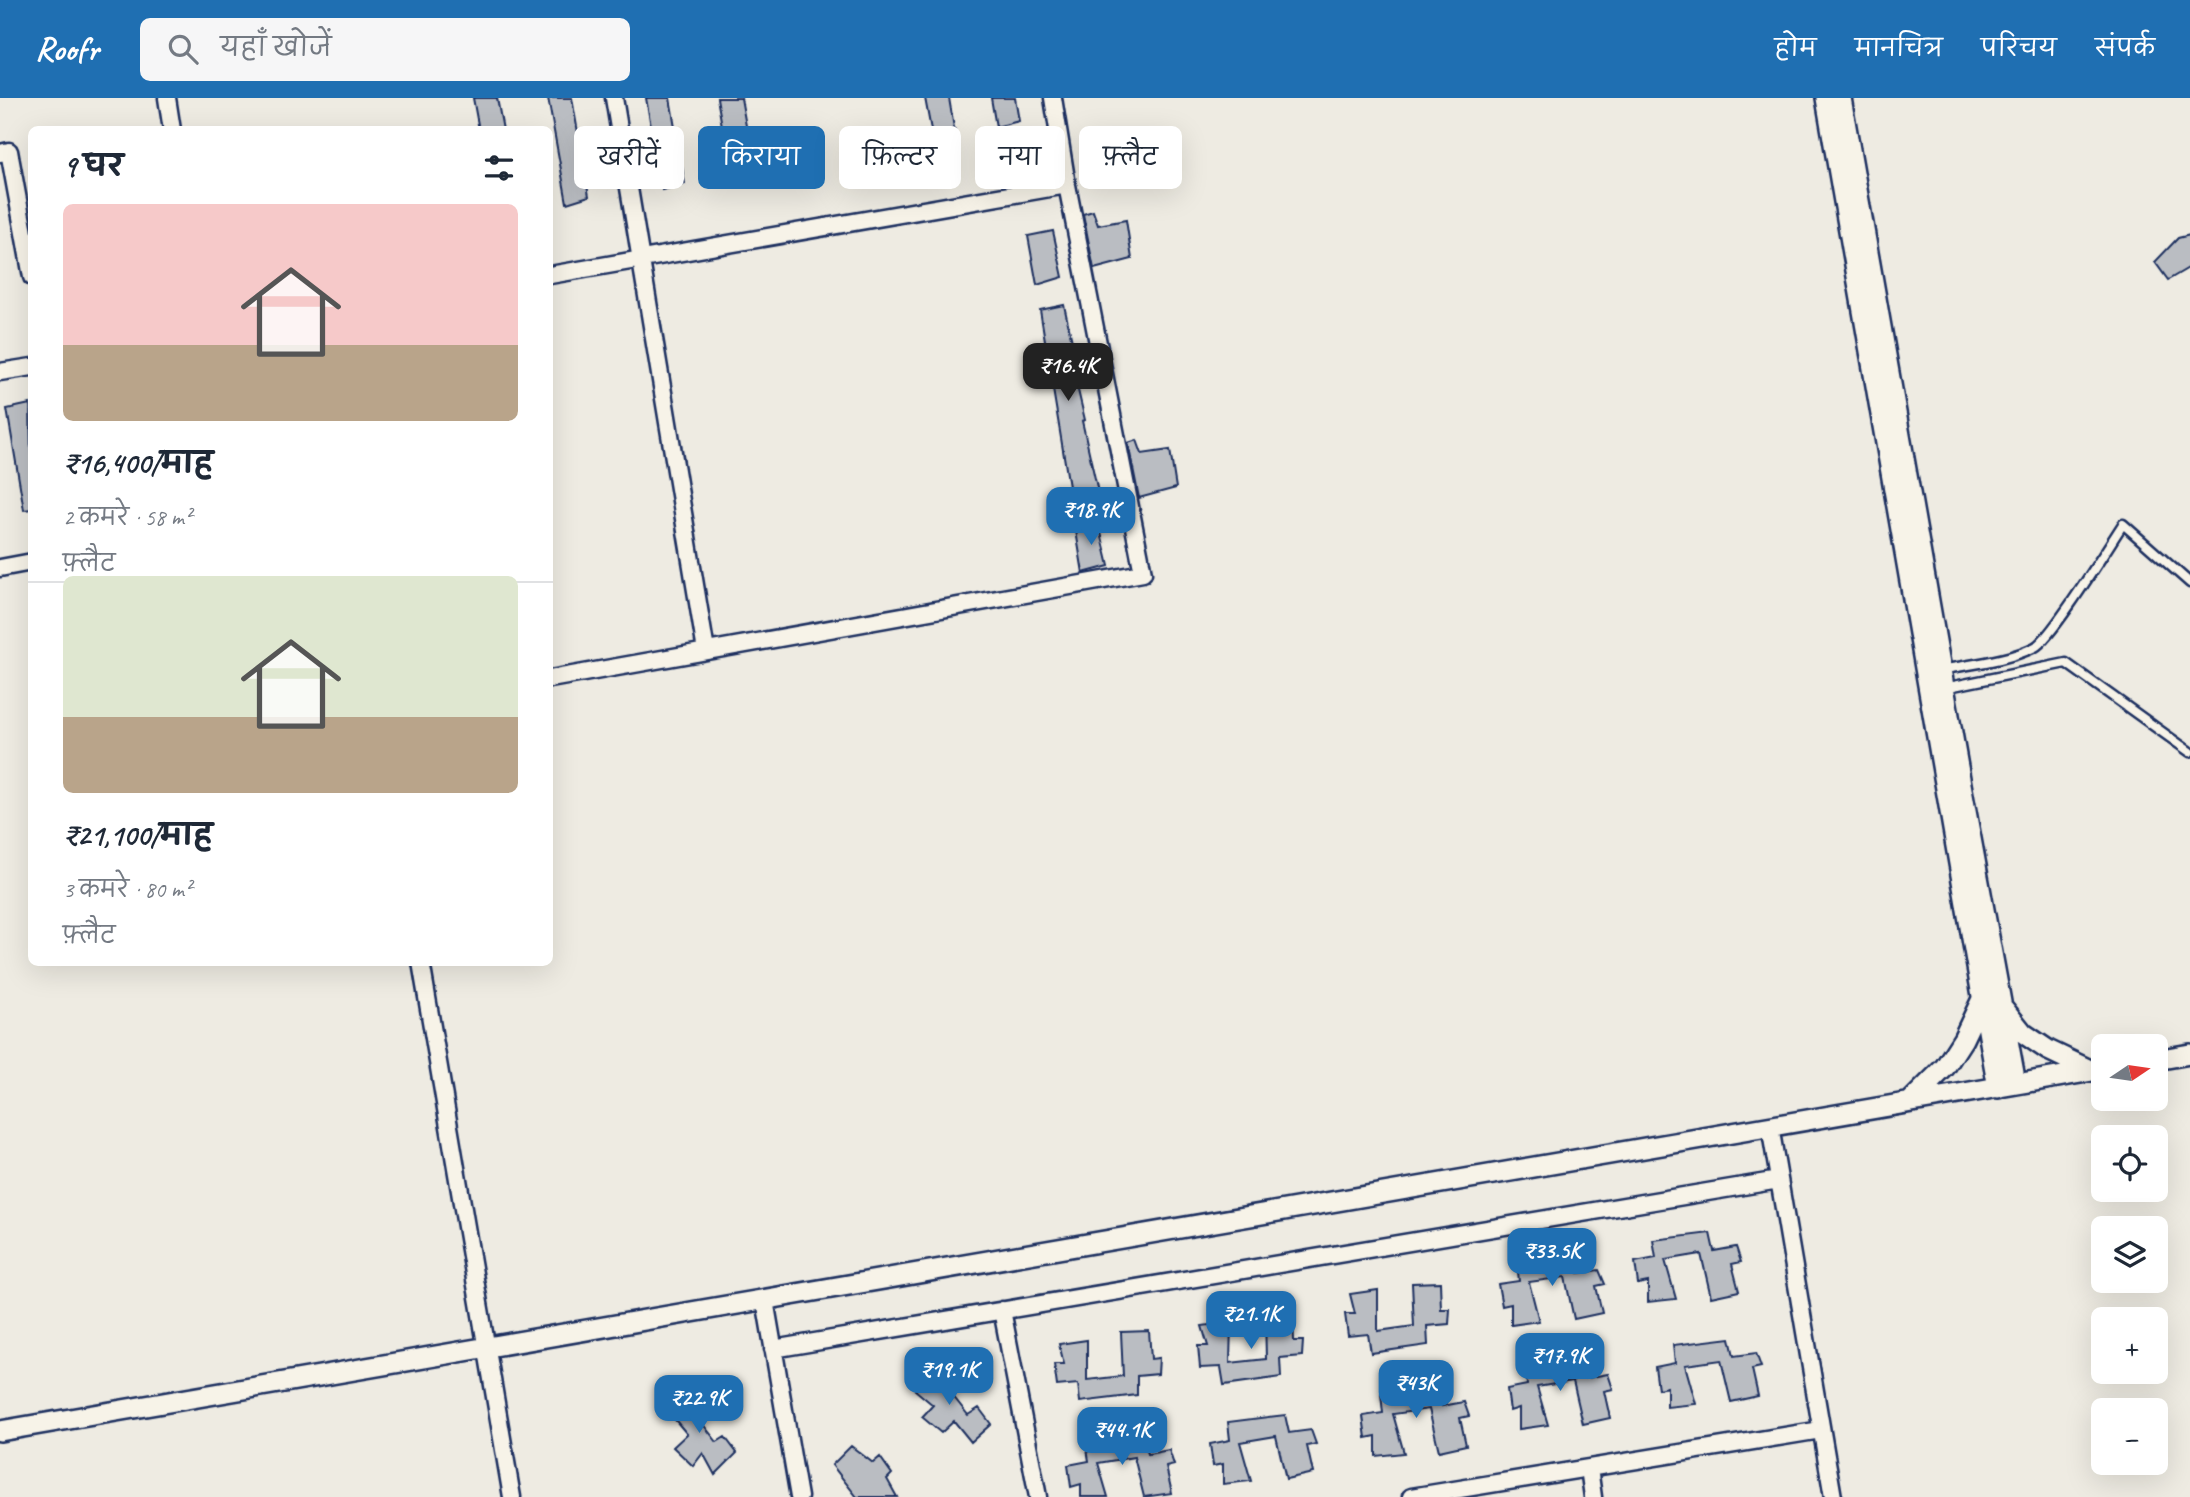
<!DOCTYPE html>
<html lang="hi">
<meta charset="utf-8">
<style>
:root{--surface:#fff;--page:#f6f6f7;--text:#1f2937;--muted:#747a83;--line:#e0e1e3;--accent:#1f6fb2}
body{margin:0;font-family:Caveat,"Playpen Sans Deva",sans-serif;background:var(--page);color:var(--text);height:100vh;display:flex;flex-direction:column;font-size:26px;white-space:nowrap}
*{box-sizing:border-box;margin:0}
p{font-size:23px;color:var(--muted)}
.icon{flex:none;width:38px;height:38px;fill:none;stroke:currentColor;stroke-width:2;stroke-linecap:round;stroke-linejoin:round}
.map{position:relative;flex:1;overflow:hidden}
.drawer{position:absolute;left:28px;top:28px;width:525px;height:840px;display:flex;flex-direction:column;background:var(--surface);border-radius:10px;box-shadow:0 7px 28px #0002}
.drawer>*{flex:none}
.banner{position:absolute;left:574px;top:28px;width:665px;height:63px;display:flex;gap:14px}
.needle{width:46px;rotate:77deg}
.buttons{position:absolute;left:2091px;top:936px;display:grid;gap:14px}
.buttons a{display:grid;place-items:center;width:77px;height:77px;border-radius:10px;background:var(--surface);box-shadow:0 7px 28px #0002;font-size:35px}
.price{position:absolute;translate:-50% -60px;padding:0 16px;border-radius:14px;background:var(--accent);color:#fff;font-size:23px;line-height:46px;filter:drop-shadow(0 2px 4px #0008)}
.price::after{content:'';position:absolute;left:50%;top:42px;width:21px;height:16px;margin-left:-10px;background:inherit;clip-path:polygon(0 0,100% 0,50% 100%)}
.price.on{background:#222;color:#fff}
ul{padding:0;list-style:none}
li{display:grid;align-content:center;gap:14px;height:371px;padding:0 35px}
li+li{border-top:2px solid var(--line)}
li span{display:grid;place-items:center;height:217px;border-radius:10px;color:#555}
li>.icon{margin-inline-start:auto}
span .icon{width:126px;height:126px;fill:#fffc;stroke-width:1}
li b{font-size:30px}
h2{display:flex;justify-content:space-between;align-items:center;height:84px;padding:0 35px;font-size:30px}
.pill{padding:0 24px;border-radius:10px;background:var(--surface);box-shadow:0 7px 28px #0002;font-size:24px;line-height:63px}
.pill.on{background:var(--accent);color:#fff}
header{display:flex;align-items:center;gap:42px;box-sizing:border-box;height:98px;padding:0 35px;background:var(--accent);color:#fff}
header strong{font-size:33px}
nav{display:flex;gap:38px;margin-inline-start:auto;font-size:24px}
.search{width:490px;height:63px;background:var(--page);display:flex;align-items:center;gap:18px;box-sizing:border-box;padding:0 24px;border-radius:10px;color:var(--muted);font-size:26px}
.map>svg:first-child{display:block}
.building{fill:#babdc2;stroke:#1b2f5e;stroke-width:2}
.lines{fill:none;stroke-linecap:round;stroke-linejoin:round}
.service-casing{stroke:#1b2f5e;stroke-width:13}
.minor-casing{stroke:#1b2f5e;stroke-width:21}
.tertiary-casing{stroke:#1b2f5e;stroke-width:24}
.service{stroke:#f7f3e8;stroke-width:8}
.minor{stroke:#f7f3e8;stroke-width:16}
.tertiary{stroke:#f7f3e8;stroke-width:19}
</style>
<header>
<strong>Roofr</strong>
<div class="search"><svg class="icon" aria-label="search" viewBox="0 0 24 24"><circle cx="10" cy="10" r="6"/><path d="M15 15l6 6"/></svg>यहाँ खोजें</div>
<nav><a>होम</a><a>मानचित्र</a><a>परिचय</a><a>संपर्क</a></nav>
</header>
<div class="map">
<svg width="2190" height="1399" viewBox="0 0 2190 1399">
<rect width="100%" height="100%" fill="#eeebe2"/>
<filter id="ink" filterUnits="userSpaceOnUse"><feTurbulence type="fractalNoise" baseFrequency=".0143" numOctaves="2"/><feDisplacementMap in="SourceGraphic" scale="14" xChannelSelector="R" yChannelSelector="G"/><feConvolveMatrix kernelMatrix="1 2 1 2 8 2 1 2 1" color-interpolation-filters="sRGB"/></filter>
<g filter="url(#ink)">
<path class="building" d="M473 0H497L503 32H479Z
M548 0H572L589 98 567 105Z
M646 0H670L685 86 662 92Z
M717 0H741L755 78 732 84Z
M925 0H949L955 36 933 43Z
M991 0H1015L1019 23 996 29Z
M1093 113 1098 127 1126 122 1132 161 1094 171 1083 116Z
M1053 133 1063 179 1037 187 1028 138Z
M2190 137V169L2168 182 2155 164 2178 140Z
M1064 207 1074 253 1069 254 1085 322 1082 323 1098 394 1071 401 1040 212Z
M30 306 32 411 24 412 7 311Z
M1137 342 1142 356 1170 352 1176 390 1139 400 1128 345Z
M1098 422 1109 468 1083 475 1075 427Z
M1710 1135 1714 1153 1736 1149 1741 1164 1732 1166 1739 1193 1711 1199 1701 1156 1665 1162 1676 1201 1648 1204V1184L1638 1186 1635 1164 1656 1160 1653 1142Z
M1574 1157 1578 1175 1599 1172 1605 1186 1596 1188 1602 1215 1574 1221 1565 1179 1529 1184 1539 1223 1511 1227V1206L1502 1208 1498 1186 1519 1183 1517 1165Z
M1440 1184 1441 1211H1450L1449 1226 1427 1228 1428 1247 1371 1255 1368 1236 1348 1238 1345 1216H1355L1350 1196 1378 1192V1233L1414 1228 1412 1185Z
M1293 1216 1294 1243H1303L1302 1258 1280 1260 1281 1279 1224 1287 1221 1269 1200 1270 1198 1248H1208L1202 1228 1231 1224 1230 1265 1266 1261 1265 1217Z
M1149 1233 1151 1261 1159 1260 1158 1276 1137 1278V1297L1080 1304 1078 1286 1057 1288 1054 1266H1064L1059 1246 1087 1242V1282L1123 1278 1121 1234Z
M1730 1240 1734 1258 1756 1255 1761 1269 1752 1271 1758 1298 1731 1304 1721 1262 1685 1267 1696 1306 1667 1309V1289L1658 1291 1655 1269 1675 1265 1673 1247Z
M1582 1261 1586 1280 1608 1276 1613 1291 1604 1293 1610 1320 1583 1326 1573 1283 1537 1289 1548 1327 1519 1331V1310L1510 1313 1507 1291 1527 1287 1525 1269Z
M936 1268 957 1288 949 1293 968 1317 979 1310 991 1326 971 1344 954 1323 941 1335 922 1319 933 1307 915 1292Z
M1438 1289 1442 1308 1464 1304 1469 1318 1460 1320 1466 1347 1439 1353 1429 1311 1393 1316 1404 1355 1376 1358V1338L1366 1340 1363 1318 1383 1315 1381 1296Z
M686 1292 707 1313 698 1320 717 1344 725 1339 737 1355 715 1377 703 1355 693 1368 673 1349 687 1336 666 1311Z
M1285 1317 1289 1335 1311 1332 1316 1346 1307 1348 1313 1375 1286 1381 1276 1338 1240 1344 1251 1383 1223 1386V1366L1213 1368 1210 1346 1230 1342 1228 1324Z
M1143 1337 1148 1356 1169 1352 1174 1367 1166 1369 1172 1395 1144 1399 1134 1359 1098 1365 1108 1399H1081V1386L1071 1389 1068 1367 1089 1363 1086 1345Z
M851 1348 873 1365 880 1359 892 1376 887 1381 897 1399H857L832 1367Z"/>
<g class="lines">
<defs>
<path id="service" d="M1941 572C1971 566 2007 563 2035 549 2052 540 2109 447 2123 426L2190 485
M1944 590 2066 565 2190 654"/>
<path id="minor" d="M167 0 172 32
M614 0 706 553
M0 55 9 53 32 179
M550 177 1067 87
M0 274 32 269
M0 470 32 464
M550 581 1143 475 1067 87 1053 0
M421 864 512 1399
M1770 1028 1833 1399
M765 1202 799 1399
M1002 1212 1038 1399
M773 1251 1779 1082
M1589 1370 1593 1399
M1411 1399 1821 1332"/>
<path id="tertiary" d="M1826 0 1998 990
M1841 0 1961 686 2016 986
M2004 911 2023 935 2048 952 2092 973
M2156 962 2190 956
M1910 1004 1945 969 1963 941 1982 901
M0 1333 2104 971"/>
</defs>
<use href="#service" class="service-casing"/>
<use href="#minor" class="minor-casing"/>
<use href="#tertiary" class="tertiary-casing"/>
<use href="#service" class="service"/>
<use href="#minor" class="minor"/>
<use href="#tertiary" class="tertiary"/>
</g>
</g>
</svg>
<div class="buttons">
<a><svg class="needle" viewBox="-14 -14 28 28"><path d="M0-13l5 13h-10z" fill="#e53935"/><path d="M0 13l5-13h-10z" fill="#747a83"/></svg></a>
<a><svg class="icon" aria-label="locate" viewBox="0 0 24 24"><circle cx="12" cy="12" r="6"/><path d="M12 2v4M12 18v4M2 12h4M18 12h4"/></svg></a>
<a><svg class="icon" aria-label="layers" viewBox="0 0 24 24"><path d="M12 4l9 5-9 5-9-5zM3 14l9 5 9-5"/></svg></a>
<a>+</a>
<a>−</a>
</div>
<b class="price on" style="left:1068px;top:305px">₹16.4K</b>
<b class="price" style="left:1091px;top:449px">₹18.9K</b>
<b class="price" style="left:1552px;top:1190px">₹33.5K</b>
<b class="price" style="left:1251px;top:1253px">₹21.1K</b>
<b class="price" style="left:1560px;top:1295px">₹17.9K</b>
<b class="price" style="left:949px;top:1309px">₹19.1K</b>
<b class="price" style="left:1416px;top:1322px">₹43K</b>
<b class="price" style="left:699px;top:1337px">₹22.9K</b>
<b class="price" style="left:1122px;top:1369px">₹44.1K</b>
<div class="banner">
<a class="pill">खरीदें</a>
<a class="pill on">किराया</a>
<a class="pill">फ़िल्टर</a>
<a class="pill">नया</a>
<a class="pill">फ़्लैट</a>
</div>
<section class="drawer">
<h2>9 घर<svg class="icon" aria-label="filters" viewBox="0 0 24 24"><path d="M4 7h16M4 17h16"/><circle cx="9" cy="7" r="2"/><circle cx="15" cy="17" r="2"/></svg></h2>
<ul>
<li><span style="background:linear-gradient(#f6c9c9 65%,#b9a48a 0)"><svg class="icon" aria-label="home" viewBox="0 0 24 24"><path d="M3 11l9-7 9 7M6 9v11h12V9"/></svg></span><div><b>₹16,400/माह</b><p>2 कमरे · 58 m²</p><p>फ़्लैट</p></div></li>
<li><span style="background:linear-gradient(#dfe7d0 65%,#b9a48a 0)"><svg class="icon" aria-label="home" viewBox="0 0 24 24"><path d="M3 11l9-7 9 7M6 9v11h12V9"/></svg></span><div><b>₹21,100/माह</b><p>3 कमरे · 80 m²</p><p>फ़्लैट</p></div></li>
</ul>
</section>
</div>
